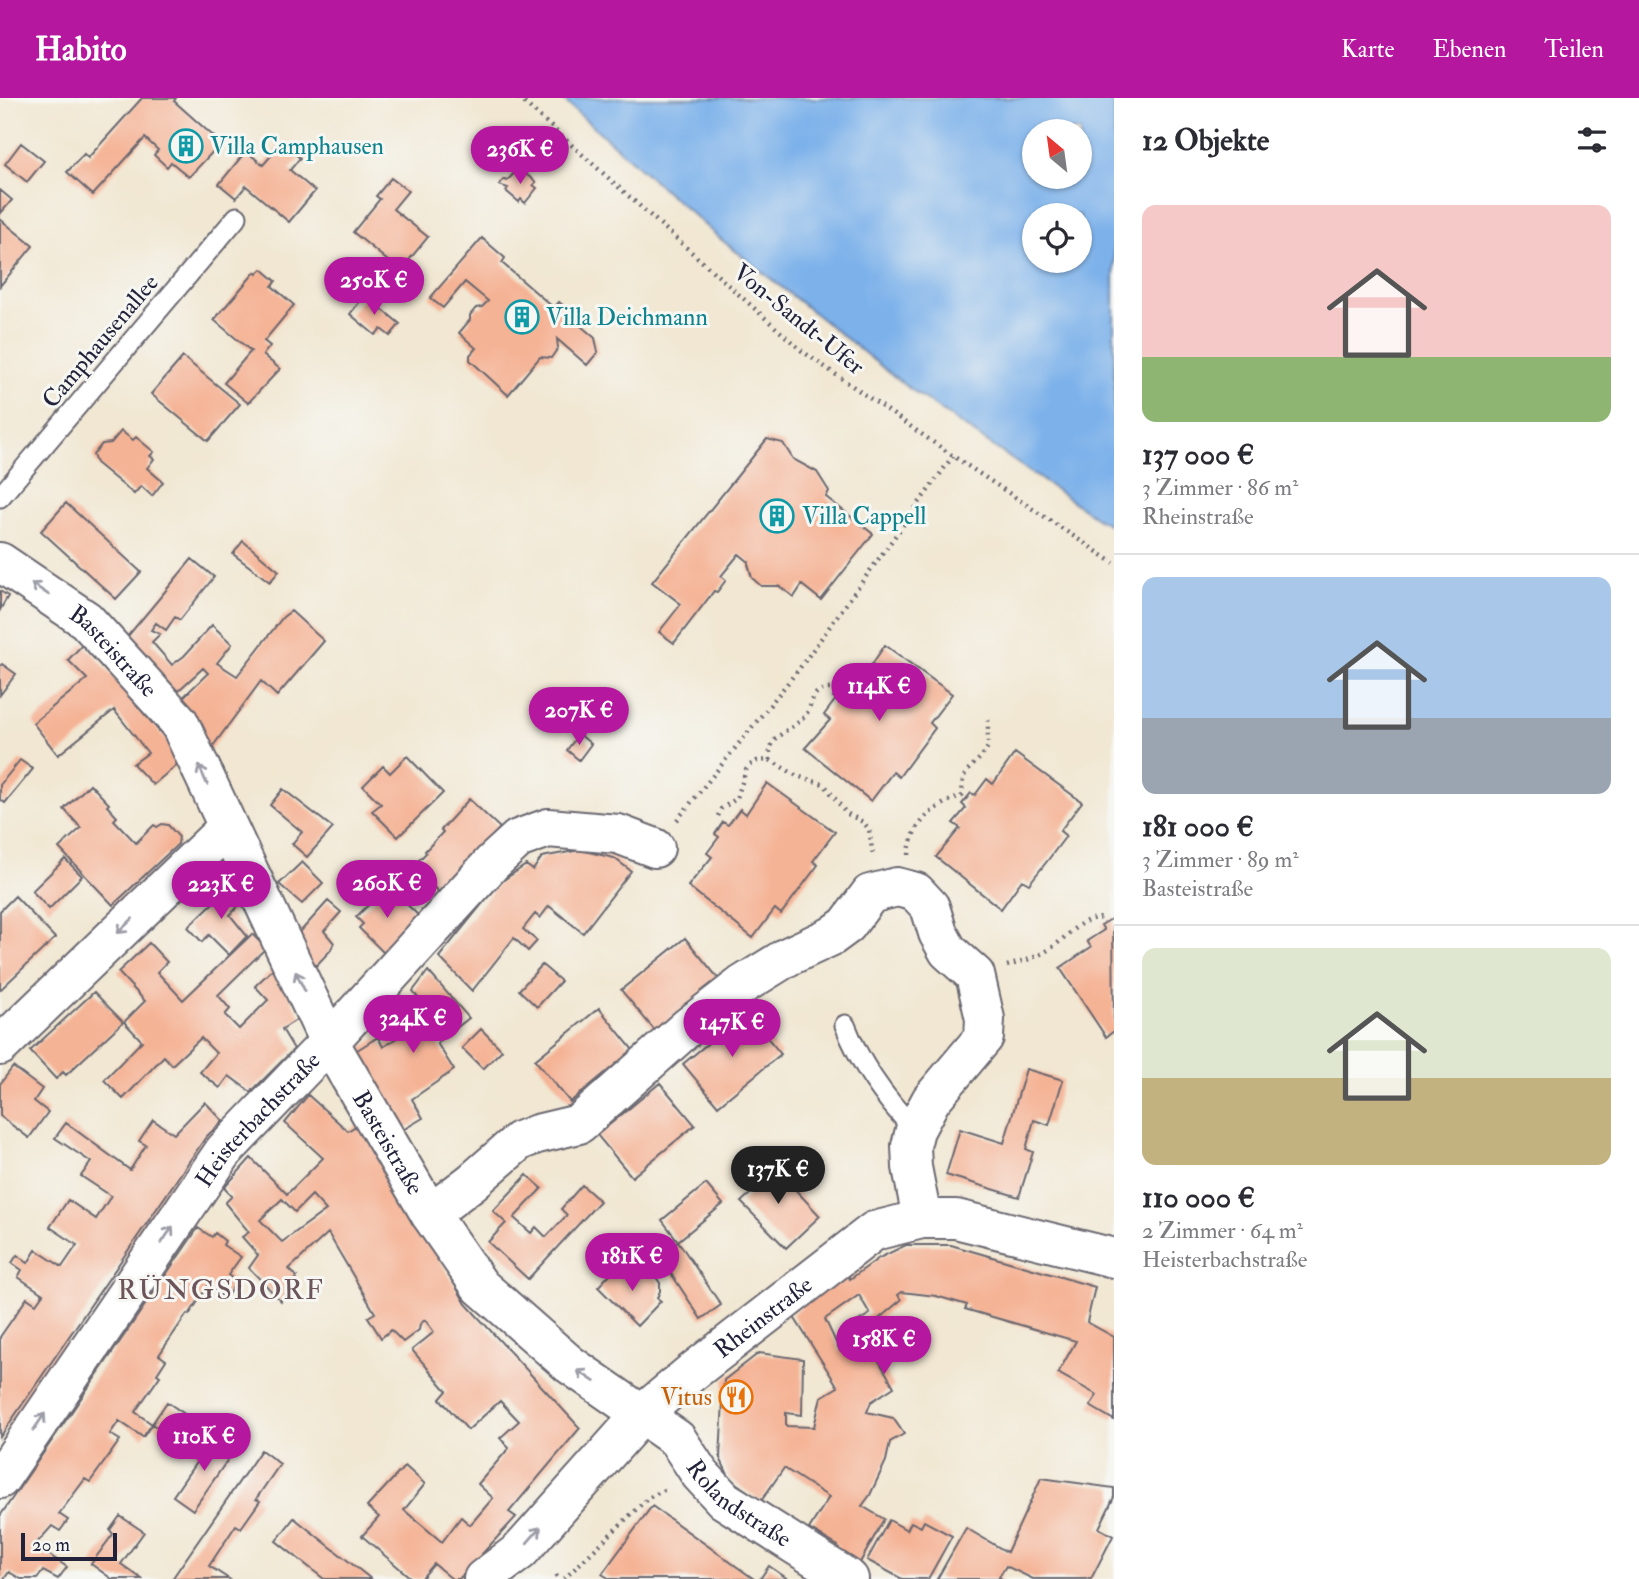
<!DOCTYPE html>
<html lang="de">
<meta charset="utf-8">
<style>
:root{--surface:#fff;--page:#f7f7f7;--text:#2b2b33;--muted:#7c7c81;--line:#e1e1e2;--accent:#b5179e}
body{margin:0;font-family:"IM FELL Double Pica",serif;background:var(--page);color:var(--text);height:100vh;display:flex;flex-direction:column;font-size:26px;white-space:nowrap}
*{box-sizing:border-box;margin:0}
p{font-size:23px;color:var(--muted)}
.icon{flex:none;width:38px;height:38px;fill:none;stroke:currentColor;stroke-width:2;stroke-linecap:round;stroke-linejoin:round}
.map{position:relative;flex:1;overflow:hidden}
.sheet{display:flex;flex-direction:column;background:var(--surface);width:525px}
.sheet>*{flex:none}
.needle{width:46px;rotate:331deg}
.tools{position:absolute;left:1022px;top:21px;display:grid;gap:14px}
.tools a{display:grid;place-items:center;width:70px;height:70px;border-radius:50%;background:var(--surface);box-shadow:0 2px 5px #0004;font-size:35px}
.scale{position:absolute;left:21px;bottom:18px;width:96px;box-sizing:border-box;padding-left:7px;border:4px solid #22223b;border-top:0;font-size:19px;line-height:24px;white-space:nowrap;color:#22223b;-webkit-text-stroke:5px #f6f6f2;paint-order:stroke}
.price{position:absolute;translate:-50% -60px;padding:0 16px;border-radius:24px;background:var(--accent);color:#fff;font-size:23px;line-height:46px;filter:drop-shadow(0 2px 4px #0008)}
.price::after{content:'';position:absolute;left:50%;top:42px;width:21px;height:16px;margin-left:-10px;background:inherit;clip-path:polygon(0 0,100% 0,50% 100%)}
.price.active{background:#222;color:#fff}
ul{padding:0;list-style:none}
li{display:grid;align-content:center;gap:14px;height:371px;padding:0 28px}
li+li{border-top:2px solid var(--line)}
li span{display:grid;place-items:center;height:217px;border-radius:14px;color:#555}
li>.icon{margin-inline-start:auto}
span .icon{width:126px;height:126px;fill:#fffc;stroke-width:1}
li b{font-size:30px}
h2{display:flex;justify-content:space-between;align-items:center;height:84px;padding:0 28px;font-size:30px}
header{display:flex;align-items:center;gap:42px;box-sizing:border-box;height:98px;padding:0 35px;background:var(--accent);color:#fff}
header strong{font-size:33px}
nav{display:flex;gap:38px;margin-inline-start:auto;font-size:24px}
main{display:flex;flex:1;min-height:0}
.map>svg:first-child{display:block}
.water{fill:#7cb1ea;stroke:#4f6a92;stroke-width:2;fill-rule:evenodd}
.building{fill:#f5b395;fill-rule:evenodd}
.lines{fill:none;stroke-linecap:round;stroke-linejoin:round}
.service-casing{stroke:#6a6770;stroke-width:23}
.minor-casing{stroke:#6a6770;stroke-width:42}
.path{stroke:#6a6770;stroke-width:4.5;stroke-dasharray:2 5;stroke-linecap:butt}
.service{stroke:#fff;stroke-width:19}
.minor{stroke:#fff;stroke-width:38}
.oneway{stroke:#9c9ca7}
.labels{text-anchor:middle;stroke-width:6;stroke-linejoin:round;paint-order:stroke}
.culture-label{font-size:24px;fill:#0d838f;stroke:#f6f6f2;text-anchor:start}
.street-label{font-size:24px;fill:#22223b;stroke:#f6f6f2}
.food-label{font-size:24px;fill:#c56008;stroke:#f6f6f2;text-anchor:end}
.quarter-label{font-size:28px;letter-spacing:2px;fill:#6c555a;stroke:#f6f6f2}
</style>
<header>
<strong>Habito</strong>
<nav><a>Karte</a><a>Ebenen</a><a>Teilen</a></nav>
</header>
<main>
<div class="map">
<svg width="1114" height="1481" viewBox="0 0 1114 1481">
<rect width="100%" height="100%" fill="#f6f6f2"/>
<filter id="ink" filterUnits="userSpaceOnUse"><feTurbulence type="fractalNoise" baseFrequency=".0143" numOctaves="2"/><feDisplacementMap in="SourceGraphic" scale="14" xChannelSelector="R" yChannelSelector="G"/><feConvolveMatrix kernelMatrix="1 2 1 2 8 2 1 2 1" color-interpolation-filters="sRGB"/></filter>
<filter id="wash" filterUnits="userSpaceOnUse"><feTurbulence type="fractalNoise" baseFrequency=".00686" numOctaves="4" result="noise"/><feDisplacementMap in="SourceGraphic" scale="28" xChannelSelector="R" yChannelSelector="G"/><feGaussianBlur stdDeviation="1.57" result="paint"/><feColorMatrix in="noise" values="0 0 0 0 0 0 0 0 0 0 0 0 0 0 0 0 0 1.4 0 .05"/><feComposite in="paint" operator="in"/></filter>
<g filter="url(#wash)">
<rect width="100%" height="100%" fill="#f1e7d2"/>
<path class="water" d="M561 0H1114V429L1098 421 906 288 718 139ZM1034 33H1080V79H1034ZM1034 117H1080V163H1034Z"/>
<g id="blocks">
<path class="building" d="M142 0H176L174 3 221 45 189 79 171 64 167 69 154 57 158 52 145 40 93 97 67 74 84 56 88 60Z
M21 45 44 63 27 84 5 66Z
M282 45 300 60 290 72 315 93 289 124 246 88 236 100 219 86 246 53 263 67Z
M516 73 519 76 522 73 536 84 533 87 537 90 525 105 521 101 519 104 506 93 508 90 499 87 504 81 507 83Z
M391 80 408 93 393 111 428 139 400 173 353 134 380 101 376 98Z
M0 92 12 102 0 116Z
M0 121 33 148 0 188Z
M482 140 505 160 502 165 554 210 559 204 572 215 574 222 595 240 598 254 587 267 557 241 558 250 551 260 540 259 508 297 470 262V257L476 250 459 235 470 222V217L476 210 482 209 488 203 465 184 443 210 430 200Z
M262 171 276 183 272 188 294 207 264 243 270 248 263 257 280 271 248 305 224 285 251 253 214 222 255 174 257 176Z
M365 197 400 226 390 238 381 231 375 237 350 216Z
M183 259 240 306 208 343 151 296Z
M121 333 133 342 136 339 154 354 150 358 154 361 147 370 163 384 152 398 141 388 134 396 96 365 93 357 102 346 111 345Z
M767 341 783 345 793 361 817 374 829 393 826 399 873 436 821 502 802 487 794 499 779 488H761L752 480 748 466 749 464 739 456 721 478 726 482 717 494 714 493 674 545 659 534 681 506 652 484Z
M66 405 141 474 116 501 41 433Z
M243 443 279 473 270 484 233 456Z
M192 461 214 479 180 522 175 519 166 532 156 525 151 532 160 536 152 544 172 567 184 558 212 527 232 546 217 565 237 578 283 519 291 513 324 543 277 598 261 583 207 656 172 610 208 575 203 570 167 603 122 545Z
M0 493 8 498 0 512Z
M84 545 165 640 180 664 153 687 133 666 148 655 114 612 58 657 33 625 87 581 68 562Z
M885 547 952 596 930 625 935 630 899 679 893 674 871 703 805 650 830 622 824 617 836 601 833 599 841 587 845 590 857 573 864 578Z
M2 566 16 576 0 597V568Z
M579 636 591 646 579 662 567 652Z
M1015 655 1082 704 1060 733 1066 738 1048 762 1029 786 1022 782 1001 811 936 759 960 730 953 725 966 710 962 706 967 700 971 695 975 697 987 681 993 686Z
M407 658 443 695 398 739 372 713 381 706 363 688 383 668 390 675Z
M20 662 33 671 5 705 0 701V687Z
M767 685 835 734 813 763 818 767 781 816 775 811 753 840 688 788 712 759 707 755 719 739 715 736 723 724 728 727 740 711 746 716Z
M90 686 109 706 107 708 117 719 114 722 136 745 154 727 157 729 162 726 168 727 179 739 178 746 113 807 59 750 81 730 64 711Z
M283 691 333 730 307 759 292 746 302 734 270 707Z
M469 701 500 730 439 794 412 769 426 755 425 753 443 734 441 732Z
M580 752 614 760 631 773 583 835 549 808 540 820 535 816 523 831 537 843 528 853 514 840 472 893 439 859 499 785 526 767 533 772 542 759Z
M65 761 82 778 49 811 32 793Z
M302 764 323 785 302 806 279 786Z
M236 783 244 802 230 817 247 838 229 857 209 837 202 844 188 829Z
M384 792 390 798 394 794 420 819 385 856 359 830 363 826 356 819Z
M15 798 55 840 0 892V813Z
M328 803 341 814 324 833 334 845 330 853 309 875 291 844Z
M1113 820 1114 933 1106 939 1060 870 1091 849 1087 843 1104 832 1101 827Z
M252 836 266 850 218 897 230 911 225 917 239 931 268 902 255 888 275 869 301 919 282 931 294 951 251 994 229 978 220 990 200 974 216 955 201 940 172 967 164 958 123 1001 104 982 142 943 124 924 145 903 118 874 149 845 167 864 157 874 183 902Z
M685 840 719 881 656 934 621 892Z
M542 867 561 883 537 909 519 892Z
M428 873 469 920 437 945 454 972 412 1001 423 1020 399 1034 354 954 378 939 383 949 431 917 413 893Z
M94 894 123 924 66 977 63 974 56 981 30 953Z
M599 910 633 952 570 1004 535 962Z
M746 914 781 956 718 1008 683 966Z
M481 931 502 952 483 971 462 950Z
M13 969 42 991 34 1003 48 1014 29 1040 0 1018V986Z
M1026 971 1063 982 1049 1027 1034 1022 1026 1051 1033 1054 1019 1099 946 1077 960 1031 1004 1045Z
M660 985 695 1027 632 1079 597 1037Z
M308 997 348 1033 360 1025 466 1206 580 1330 509 1414 516 1419 459 1481H452L434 1466 421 1481H412L362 1438 379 1419 367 1409 405 1368 425 1386 404 1412 442 1444 461 1419 470 1427 493 1400 478 1386 509 1350 500 1340 519 1323 500 1303 468 1332 440 1301 447 1293 412 1252 434 1234 425 1222 420 1226 419 1232 403 1244 391 1232 381 1240 368 1219 375 1215 328 1135 289 1171 297 1179 281 1203 249 1170 258 1157 242 1139 249 1134 225 1105 232 1098 224 1090 251 1060 287 1096 323 1060 285 1025ZM312 1097 326 1112 282 1144 260 1122 282 1101 295 1114Z
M205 1004 223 1023 206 1039 0 1339V1239L27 1200 36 1206 43 1196 18 1179 22 1172 12 1165 17 1157 28 1165 36 1152 62 1169 77 1147 50 1129 68 1102 96 1121 111 1098 81 1078 91 1064 55 1040 66 1025 130 1072 146 1047 139 1043 153 1022 174 1036Z
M757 1070 766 1080 776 1071 820 1118 786 1150 741 1104 752 1094 742 1083 743 1076 748 1071Z
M527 1077 542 1090 514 1120 531 1135 536 1129 546 1139 567 1117 561 1111 582 1087 600 1103 528 1181 488 1144 506 1125 493 1113Z
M706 1086 723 1106 678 1143 662 1122Z
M198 1130 212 1139 215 1135 225 1143 223 1147 241 1159 228 1177 237 1184 225 1200 208 1188 189 1217 187 1216 159 1257 166 1262 157 1276 160 1278 135 1314 152 1326 143 1339 119 1323 110 1336 120 1342 90 1384 85 1381 59 1416 68 1422 60 1433 52 1428 35 1447 67 1469 58 1481 43 1473 37 1481H21L9 1474 4 1481H0V1418Z
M678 1143 721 1207 701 1221 659 1157Z
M906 1147H951L1095 1189 1087 1224 1114 1239V1322L1090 1308 1097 1297 1058 1275 1076 1243 965 1211 967 1207 936 1198 902 1194 898 1197 901 1202 875 1224 892 1253 878 1261 894 1289 871 1304 867 1314 893 1320 904 1336 890 1344 886 1363 870 1397 862 1408 884 1421 857 1470 834 1456 838 1448 809 1431 829 1399 784 1370 761 1403 730 1381 720 1360 724 1282 759 1255 803 1261 802 1317 786 1315V1328L814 1329 821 1299 838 1289 792 1216 845 1172 850 1181 879 1160ZM859 1197 870 1216 855 1225 864 1238 840 1253 825 1221Z
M620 1165 635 1179 649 1175 655 1178 660 1185V1193L657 1200 661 1203 637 1228 598 1189Z
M167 1304 214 1336 198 1357 152 1326Z
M215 1337 235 1351 193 1412 173 1398Z
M261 1352 280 1366 256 1401 260 1403 241 1430 236 1427 209 1468 229 1481H172Z
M1041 1380 1114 1390V1399L1099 1430 1113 1438 1091 1481H1033L1006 1468 999 1479 1002 1481H937L966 1430 1007 1454Z
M652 1408 754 1481H610L602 1476Z
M120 1418 144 1434 121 1466 142 1481H112L91 1466 113 1436 110 1432Z
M294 1420 347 1462 371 1481H324L276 1443Z
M889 1422 907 1432 911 1424 921 1429 924 1423 952 1438 928 1481H902L867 1462Z
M769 1468 788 1481H760Z"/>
</g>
</g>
<g filter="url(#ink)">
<use href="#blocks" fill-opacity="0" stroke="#6a6770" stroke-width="2"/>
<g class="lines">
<defs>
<path id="service" d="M0 399 237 119
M845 927C860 966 886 1002 915 1032"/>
<g id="minor">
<path id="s1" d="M0 464 86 522 179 624 329 944 430 1116 480 1188 569 1266 677 1341 700 1376 724 1402 849 1481"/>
<path d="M0 948 227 730"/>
<path d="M430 1116 472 1084 519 1043 537 1036 579 1026 689 928 742 887 787 859 832 838 847 827 870 796 897 789 916 794 930 809 938 835 948 853 975 877 985 921 984 939 931 1002 915 1032 911 1048 912 1069 922 1121"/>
<path id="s2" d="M0 1381 224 1053 329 944 492 765 518 741 548 730 618 736 655 750"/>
<path id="s3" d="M483 1481 520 1453 642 1316 691 1275 874 1133 922 1121H956L1114 1160"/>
</g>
</defs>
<use href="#service" class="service-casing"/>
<use href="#minor" class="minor-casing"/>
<path class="path" d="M519 0 802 253 953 358 1114 465
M770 662C767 637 789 634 803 620 815 609 807 590 832 591
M718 718 721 711 737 700 746 672 750 667 757 663 770 662 797 678 824 686 846 715 863 724 869 731 873 758
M677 722 799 571 953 358
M909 757C910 727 935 706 962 698L963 680 967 673 982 658 988 649V620
M1007 868C1021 864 1035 860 1048 852 1066 842 1082 815 1105 821
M556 1477 558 1481
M564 1481 648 1400 668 1390"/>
<use href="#service" class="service"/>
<use href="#minor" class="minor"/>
</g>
<defs><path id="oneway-shaft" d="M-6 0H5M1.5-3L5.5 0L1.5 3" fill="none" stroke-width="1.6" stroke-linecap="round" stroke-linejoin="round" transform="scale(1.75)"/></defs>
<g class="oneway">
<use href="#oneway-shaft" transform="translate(40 491) rotate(-146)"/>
<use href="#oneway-shaft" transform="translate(203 677) rotate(-114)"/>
<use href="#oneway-shaft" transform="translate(125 828) rotate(136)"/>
<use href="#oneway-shaft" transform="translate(300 883) rotate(-116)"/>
<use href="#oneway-shaft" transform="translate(167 1137) rotate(-56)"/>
<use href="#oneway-shaft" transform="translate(586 1278) rotate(-146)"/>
<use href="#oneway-shaft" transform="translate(39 1324) rotate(-56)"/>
<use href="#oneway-shaft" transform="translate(534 1437) rotate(-49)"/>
</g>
</g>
<defs>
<symbol id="building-ring" viewBox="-11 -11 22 22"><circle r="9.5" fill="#f6f6f2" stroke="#0f9aa8" stroke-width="1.5"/><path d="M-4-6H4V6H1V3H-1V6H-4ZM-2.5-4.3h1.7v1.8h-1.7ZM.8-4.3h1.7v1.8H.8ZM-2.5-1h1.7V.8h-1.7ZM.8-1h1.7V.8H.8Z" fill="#0f9aa8"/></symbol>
<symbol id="restaurant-ring" viewBox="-11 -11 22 22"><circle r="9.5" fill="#f6f6f2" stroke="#e8710a" stroke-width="1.5"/><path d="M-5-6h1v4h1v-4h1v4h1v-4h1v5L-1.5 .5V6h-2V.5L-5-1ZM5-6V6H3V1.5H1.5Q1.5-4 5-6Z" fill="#e8710a"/></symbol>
</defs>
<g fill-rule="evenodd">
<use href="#building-ring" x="167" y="29" width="38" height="38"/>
<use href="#building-ring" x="503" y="200" width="38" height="38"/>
<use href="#building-ring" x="758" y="399" width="38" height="38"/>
<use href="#restaurant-ring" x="717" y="1280" width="38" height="38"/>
</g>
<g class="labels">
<g class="culture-label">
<text x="210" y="56">Villa Camphausen</text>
<text x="546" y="227">Villa Deichmann</text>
<text x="802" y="426">Villa Cappell</text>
</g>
<g class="street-label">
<text transform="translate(799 221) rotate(39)" y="8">Von-Sandt-Ufer</text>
<text transform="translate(100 243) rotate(-50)" y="8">Camphausenallee</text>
<text dy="8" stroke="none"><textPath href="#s1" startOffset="145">Basteistraße</textPath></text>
<text dy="8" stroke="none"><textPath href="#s2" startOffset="443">Heisterbachstraße</textPath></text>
<text dy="8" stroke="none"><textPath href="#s1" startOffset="712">Basteistraße</textPath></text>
<text dy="8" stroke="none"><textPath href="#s3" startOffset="385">Rheinstraße</textPath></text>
<text dy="8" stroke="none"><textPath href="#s1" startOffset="1223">Rolandstraße</textPath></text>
</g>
<g class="food-label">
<text x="712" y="1307">Vitus</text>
</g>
<g class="quarter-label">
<text x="221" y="1201">RÜNGSDORF</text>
</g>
</g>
</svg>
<div class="tools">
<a><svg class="needle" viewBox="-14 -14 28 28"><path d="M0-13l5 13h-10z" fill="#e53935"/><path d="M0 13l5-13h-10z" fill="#7c7c81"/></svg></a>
<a><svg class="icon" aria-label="locate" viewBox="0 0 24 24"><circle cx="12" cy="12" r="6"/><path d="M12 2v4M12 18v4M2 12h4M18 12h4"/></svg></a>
</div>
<div class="scale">20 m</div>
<b class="price" style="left:520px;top:88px">236K €</b>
<b class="price" style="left:374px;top:219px">250K €</b>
<b class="price" style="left:879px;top:625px">114K €</b>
<b class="price" style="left:579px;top:649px">207K €</b>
<b class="price" style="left:387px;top:822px">260K €</b>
<b class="price" style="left:221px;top:823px">223K €</b>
<b class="price" style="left:413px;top:957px">324K €</b>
<b class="price" style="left:732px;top:961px">147K €</b>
<b class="price active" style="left:778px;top:1108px">137K €</b>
<b class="price" style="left:632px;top:1195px">181K €</b>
<b class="price" style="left:884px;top:1278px">158K €</b>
<b class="price" style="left:204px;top:1375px">110K €</b>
</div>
<section class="sheet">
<h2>12 Objekte<svg class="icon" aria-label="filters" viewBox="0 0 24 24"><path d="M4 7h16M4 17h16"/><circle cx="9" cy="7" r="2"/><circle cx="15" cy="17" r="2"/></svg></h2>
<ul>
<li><span style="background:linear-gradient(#f6c9c9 70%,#8fb573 0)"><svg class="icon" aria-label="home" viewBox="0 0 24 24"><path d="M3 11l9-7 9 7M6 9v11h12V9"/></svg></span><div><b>137 000 €</b><p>3 Zimmer · 86 m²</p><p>Rheinstraße</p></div></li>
<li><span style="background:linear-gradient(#a9c7e8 65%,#9aa5b1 0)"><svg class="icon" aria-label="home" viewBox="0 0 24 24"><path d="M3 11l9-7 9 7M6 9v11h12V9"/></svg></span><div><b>181 000 €</b><p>3 Zimmer · 89 m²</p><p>Basteistraße</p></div></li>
<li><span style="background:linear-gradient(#dfe7d0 60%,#c2b280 0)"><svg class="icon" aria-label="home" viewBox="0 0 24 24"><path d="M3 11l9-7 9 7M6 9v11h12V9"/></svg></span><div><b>110 000 €</b><p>2 Zimmer · 64 m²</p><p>Heisterbachstraße</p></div></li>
</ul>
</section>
</main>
